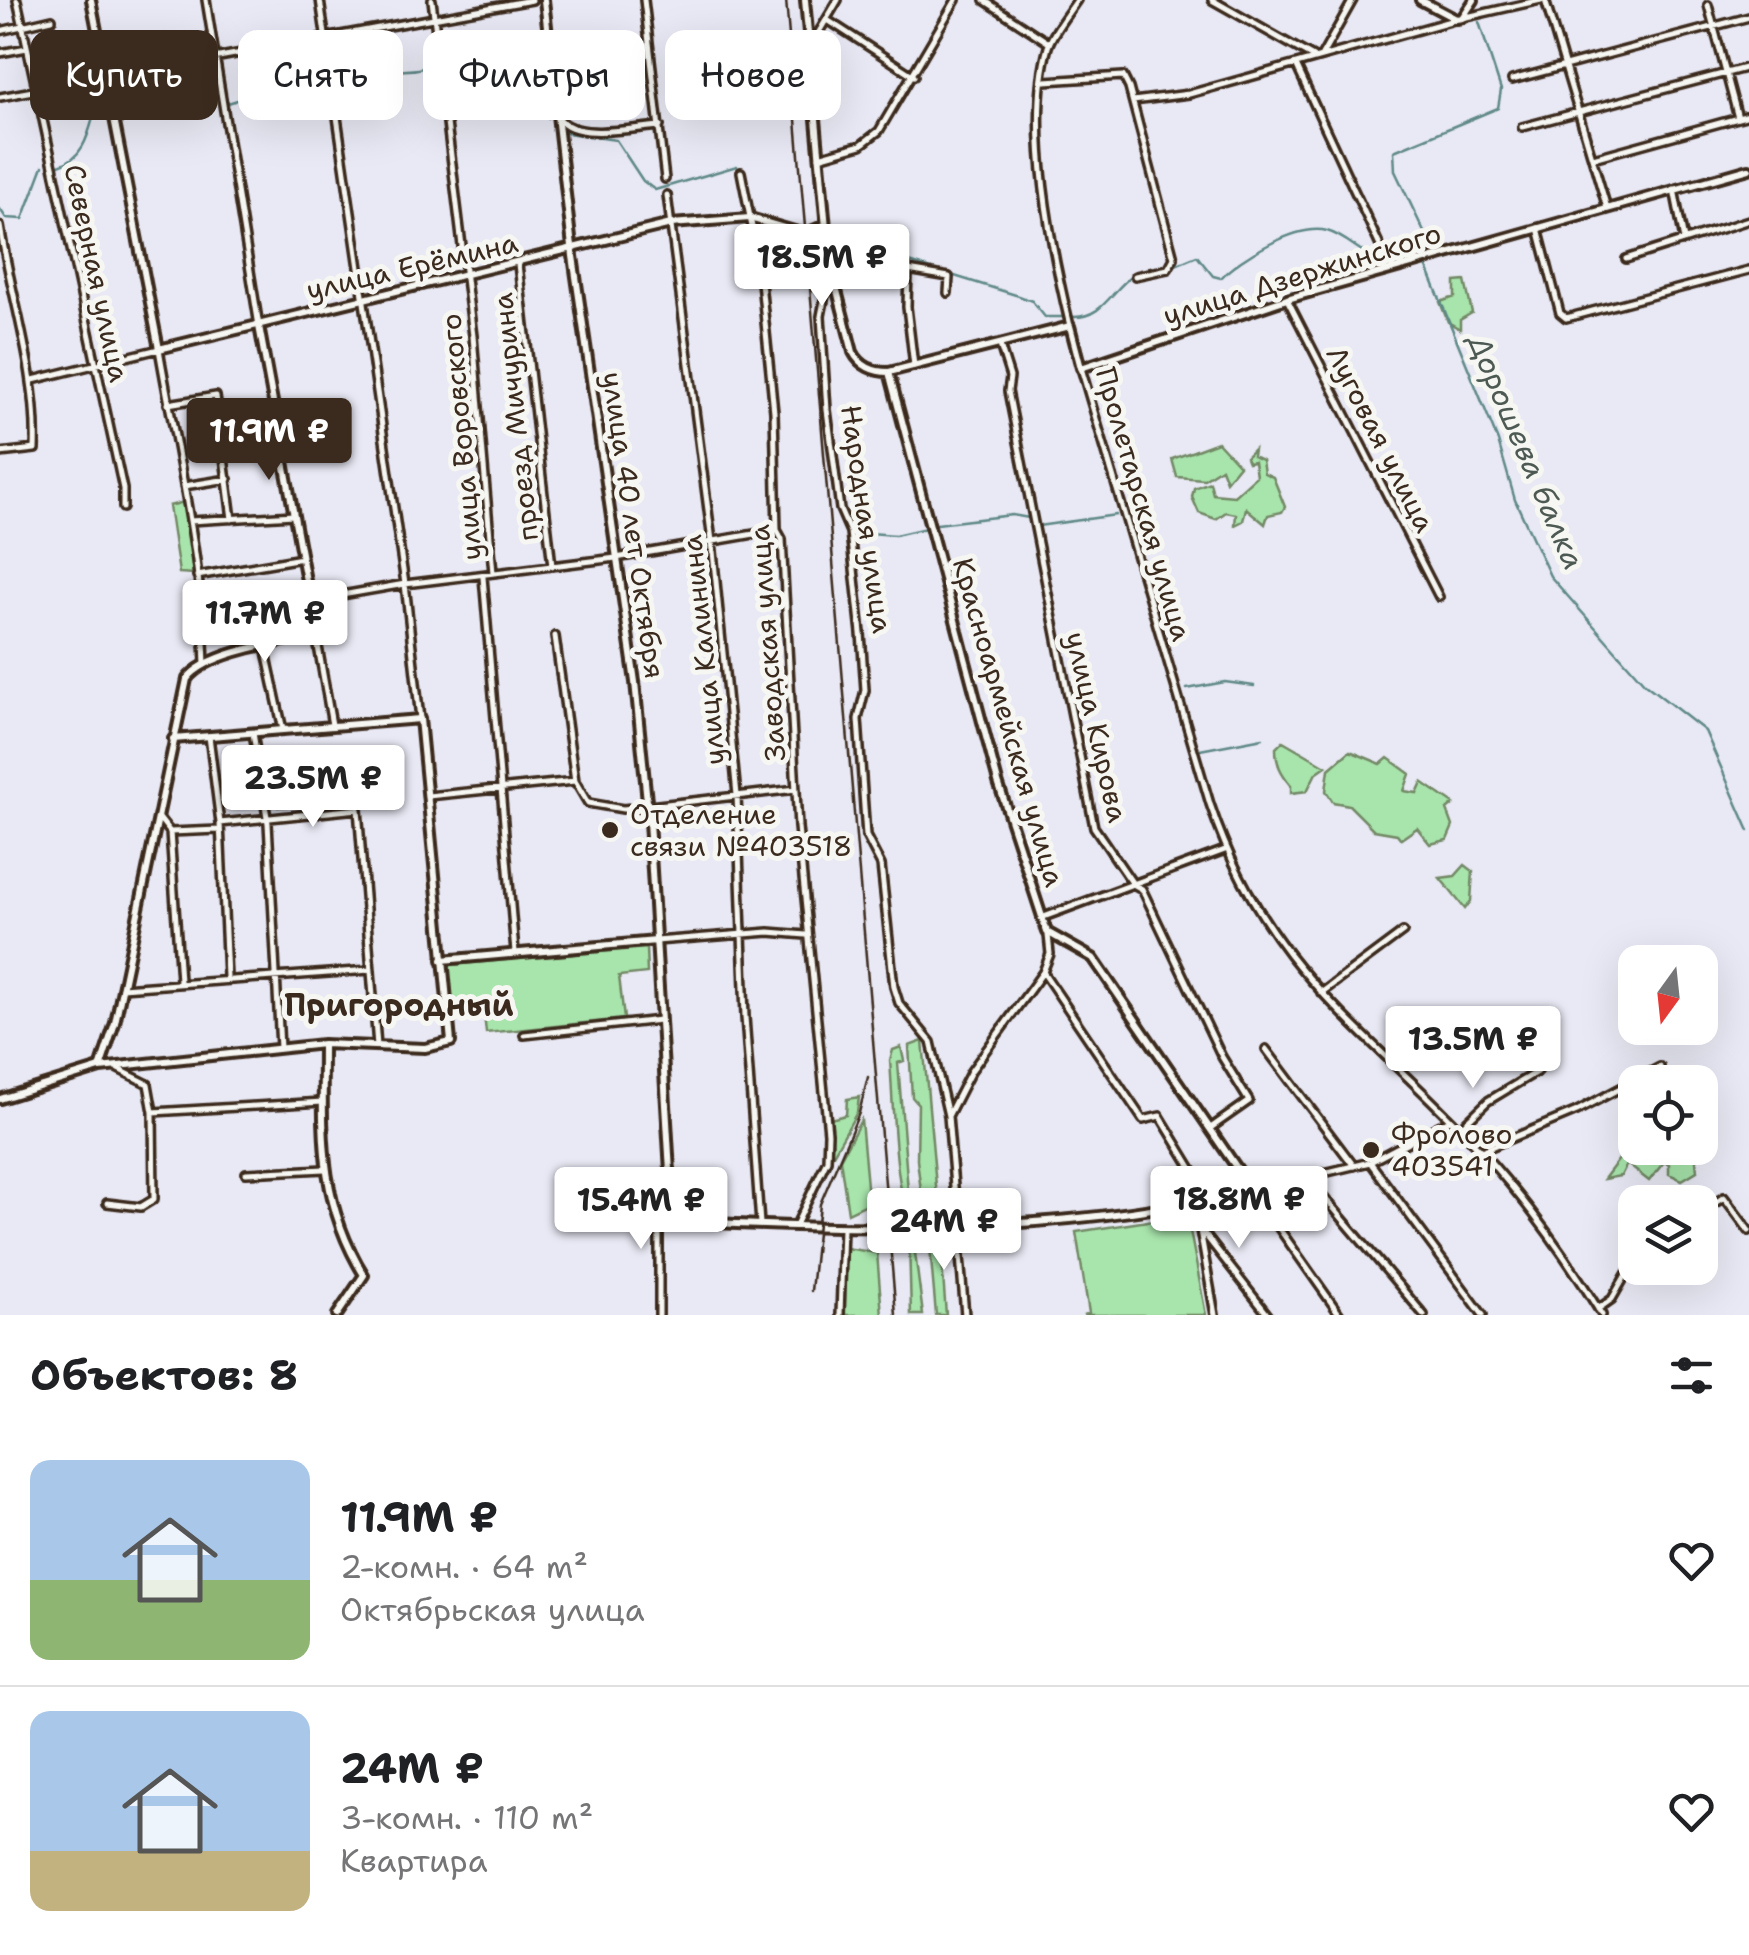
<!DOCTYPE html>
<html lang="ru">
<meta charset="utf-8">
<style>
:root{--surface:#fff;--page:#f2f2f2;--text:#202124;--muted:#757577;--line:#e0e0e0;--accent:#3b2a1e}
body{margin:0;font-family:"Shantell Sans",sans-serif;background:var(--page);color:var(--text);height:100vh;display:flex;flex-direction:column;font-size:38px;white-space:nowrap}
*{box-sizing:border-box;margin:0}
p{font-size:32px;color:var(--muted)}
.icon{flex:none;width:55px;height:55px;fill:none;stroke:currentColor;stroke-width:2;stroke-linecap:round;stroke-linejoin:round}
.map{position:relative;height:1315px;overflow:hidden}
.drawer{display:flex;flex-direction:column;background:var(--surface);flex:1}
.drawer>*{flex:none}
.banner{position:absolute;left:30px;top:30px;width:1000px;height:90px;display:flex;gap:20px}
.needle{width:65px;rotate:195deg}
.controls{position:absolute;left:1618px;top:945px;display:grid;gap:20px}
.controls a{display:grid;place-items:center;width:100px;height:100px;border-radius:20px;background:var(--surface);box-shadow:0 10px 40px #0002;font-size:50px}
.price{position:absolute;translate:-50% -85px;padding:0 22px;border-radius:10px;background:#fff;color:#222;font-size:32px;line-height:65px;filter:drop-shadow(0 2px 5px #0008)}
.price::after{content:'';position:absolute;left:50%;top:60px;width:30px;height:22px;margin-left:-15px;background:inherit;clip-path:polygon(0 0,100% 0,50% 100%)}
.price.active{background:var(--accent);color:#fff}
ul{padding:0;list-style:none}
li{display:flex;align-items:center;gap:30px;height:250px;padding:0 30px}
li+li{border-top:2px solid var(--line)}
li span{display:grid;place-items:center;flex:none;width:280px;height:200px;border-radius:20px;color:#555}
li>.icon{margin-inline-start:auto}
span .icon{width:120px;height:120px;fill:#fffc;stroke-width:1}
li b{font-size:42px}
h2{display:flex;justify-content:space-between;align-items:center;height:120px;padding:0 30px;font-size:42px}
.pill{padding:0 35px;border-radius:20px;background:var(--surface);box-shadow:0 10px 40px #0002;font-size:35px;line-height:90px}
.pill.active{background:var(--accent);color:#fff}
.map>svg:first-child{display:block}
.green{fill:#a8e5ac;stroke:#728865;stroke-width:2.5}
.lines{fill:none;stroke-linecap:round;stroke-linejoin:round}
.stream{stroke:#5e8887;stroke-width:2.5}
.minor-casing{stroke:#3b2a1e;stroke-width:12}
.tertiary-casing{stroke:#3b2a1e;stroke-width:14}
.minor{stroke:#f6f6f2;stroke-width:5}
.tertiary{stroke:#f6f6f2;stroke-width:6}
.rail{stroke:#3b2a1e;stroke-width:2.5}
.poi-dot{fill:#3b2a1e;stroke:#f6f6f2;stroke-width:4}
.labels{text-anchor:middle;stroke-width:10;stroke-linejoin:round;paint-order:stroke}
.street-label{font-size:28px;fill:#3b2a1e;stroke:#f6f6f2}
.poi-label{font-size:28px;fill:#3b2a1e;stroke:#f6f6f2;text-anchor:start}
.water-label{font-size:30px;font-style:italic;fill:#4d5953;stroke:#f6f6f2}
.quarter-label{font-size:32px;font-weight:bold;fill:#3b2a1e;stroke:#f6f6f2}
</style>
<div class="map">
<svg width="1749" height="1315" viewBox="0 0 1749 1315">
<rect width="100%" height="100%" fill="#e9e9f5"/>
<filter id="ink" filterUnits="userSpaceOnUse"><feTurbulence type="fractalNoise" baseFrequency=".01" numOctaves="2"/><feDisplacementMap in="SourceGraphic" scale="20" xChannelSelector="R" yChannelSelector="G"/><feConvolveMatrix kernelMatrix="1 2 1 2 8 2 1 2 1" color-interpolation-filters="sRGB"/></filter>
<g filter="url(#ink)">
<path class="green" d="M448 92 468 103 474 95 481 100 496 92 504 103 499 113 460 120 455 118Z
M1465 281 1472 313 1460 320V329L1448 322 1440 302 1455 297V282Z
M1218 442 1239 465 1226 481 1221 468 1204 479 1177 477 1172 459Z
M1254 449 1253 456 1262 460 1264 473 1273 477 1285 507 1282 512 1268 515 1265 524 1246 508 1243 521 1235 525 1236 514 1226 512 1216 519 1199 513 1192 497 1194 488 1210 482 1213 494 1234 496 1256 476 1254 461 1248 462 1246 457Z
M184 502 194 574 179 573 169 506Z
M1283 741 1326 766 1316 773 1307 791 1291 793V785C1281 773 1276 764 1276 748Z
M1350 751 1381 764 1388 758 1410 774 1404 791 1417 793 1422 782 1454 804 1447 810 1453 826 1447 840 1430 844 1417 828 1401 839 1397 834 1374 830 1349 805 1333 802 1326 791 1329 769Z
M319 786 321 804 278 807 275 788Z
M1465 865 1473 871 1471 901 1465 909 1440 878 1455 876Z
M646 948 647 973 619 976 624 1019 486 1033 483 1005 453 1007 448 965Z
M923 1041 938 1208 924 1214 917 1160 918 1104 912 1097 909 1046Z
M901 1047 904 1061 898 1063 910 1217C894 1192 893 1095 890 1061L893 1050Z
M859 1097 857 1112 832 1156 830 1119 846 1115 847 1099Z
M861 1120 868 1197 867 1204 848 1213 840 1159Z
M1662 1148H1695L1697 1171 1682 1180 1669 1174V1164L1664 1162 1649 1181 1627 1164 1621 1176 1604 1179 1625 1151 1639 1156Z
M1187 1215 1206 1315H1083L1089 1313 1076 1232Z
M929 1236 936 1238 941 1249 946 1315H936Z
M909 1240 914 1245 923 1315H911Z
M846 1248 877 1253 882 1315H844Z"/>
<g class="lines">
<path class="stream" d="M333 54C365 67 393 76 428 67L438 77
M445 81 455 105 464 113H487L503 96 519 90 533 97 548 118
M115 84C153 76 197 56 218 98
M228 103 281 86 283 58 292 50 323 51
M567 133 616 140 643 181 655 190 737 166
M59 165C93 156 89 113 104 88
M0 209 6 218 23 219 43 166
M845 242 1019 296 1032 301 1045 317H1064
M1433 251 1395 171 1394 151 1498 108 1501 90 1479 22
M1426 265 1498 441 1515 500 1550 576 1645 684 1705 731 1749 831
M1173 266 1197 256 1213 276 1221 278C1239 258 1298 223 1327 231 1348 237 1361 255 1382 261
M1072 317C1115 319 1113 265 1165 267
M937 524 1012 515 1029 518
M1038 526 1116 515
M857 532 895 535 926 528
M1187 689 1225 682 1254 686
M1200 750 1263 738"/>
<defs>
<path id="minor" d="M17 0 123 489V508
M206 0 259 326
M320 0 405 584 420 719
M432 0 473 336 493 573
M644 0 665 179
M984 0 1049 43
M1212 0 1313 57
M1545 0 1607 208
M1708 5 1738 118
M1462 18 1541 0
M829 21 914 76
M0 31 52 19
M810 47 838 0
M0 53 27 48
M1321 57 1353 0
M1296 65 1387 261
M1512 80 1749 17
M1045 81 1123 76 1129 88 1174 258 1168 269 1135 276
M0 97 532 0
M1133 101 1189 94 1454 20
M559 118C575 141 632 128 660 126
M1522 127 1749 67
M819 157 861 145 879 131 956 0
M1593 158 1749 115
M741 172 759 262 774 412 777 530 782 539 798 827 828 1133 827 1160 796 1225
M1674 189 1684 240
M667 195 712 541 737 795 745 1017 760 1224
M0 226C12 301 38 374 35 449L0 453
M1538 228 1560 313 1566 318 1749 270
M828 248 854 249 904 262 908 270 949 277 948 293
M1626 259 1749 220
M518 264 552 566
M830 269 821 316 827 410 840 509 850 532 861 633 865 690 858 719 866 836 881 865 894 987 899 1003 931 1042 948 1116
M908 270 907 307 914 366
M1287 299 1439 597
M1070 326C1051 247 1026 126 1048 47 1053 31 1068 14 1077 0
M1000 345 1010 377 1008 391 1094 827 1133 884 1142 889 1222 1057 1249 1101 1212 1127
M1081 368 1210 804C1265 970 1367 1029 1479 1149 1526 1200 1566 1256 1602 1315
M33 380 159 349C177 453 202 558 205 665
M168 404 216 396 232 519
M184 486 228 479
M190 521 294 515
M197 576 302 558
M483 577 515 952
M204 619 405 584 616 558 777 530
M316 635 332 725
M555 636 575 781 588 803 623 809 796 789
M265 647 283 730
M253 733 268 823 280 1048
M209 736 220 823 227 977
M428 796 575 781
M159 818 170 832 180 981
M220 823 358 809 377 1046
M170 832 219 830
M1041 918 1225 850
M656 941 769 932 806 935
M1043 972 1143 1120 1160 1116 1197 1177 1204 1200
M122 988 370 970
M1321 993 1403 932
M524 1035 660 1020
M1266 1049 1354 1166
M118 1069 148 1084 153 1112 323 1102
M1458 1130 1488 1101 1538 1071 1534 1057 1522 1045 1505 1046 1497 1056
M1481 1151 1577 1111 1660 1067
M1370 1162 1483 1315
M246 1173 325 1169
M1308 1178 1424 1315
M1186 1202 1199 1227 1268 1315
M107 1203 141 1207 154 1199 153 1112
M1700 1213 1724 1197 1749 1231
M1200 1230 1215 1315
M1598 1309 1612 1299 1635 1259
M659 1315V1230L675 1211
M840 1315 843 1228
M965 1315 948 1116 971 1071 1043 972 1050 954 1048 935
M1340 1315 1252 1190 1370 1162 1448 1121"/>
<path id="tertiary" d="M91 0 159 349 671 224 750 218 801 233
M544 0 573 256 635 682 649 821 672 1205 679 1215 697 1222C881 1232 1071 1232 1252 1190L1093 958 1047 932 998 782 889 372
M805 0 829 260 853 352C860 366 874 372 889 372L1070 326 1081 368 1287 299 1749 169
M1420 0 1456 19 1462 18 1474 0
M807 233 825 225
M442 960 656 941
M323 1044C323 1129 317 1199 364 1275L337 1315
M100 1068 323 1044 425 1048 451 1042 420 719 173 739
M0 1099 100 1068 115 1023 187 679C208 651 282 642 316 635L259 326"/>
</defs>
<use href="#minor" class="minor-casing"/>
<use href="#tertiary" class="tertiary-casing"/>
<use href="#minor" class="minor"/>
<use href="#tertiary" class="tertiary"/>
<path class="rail" d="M786 0 896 1315
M811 1291 820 1204 859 1113 868 1077"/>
</g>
</g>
<g class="poi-dot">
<circle cx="610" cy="830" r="10"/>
<circle cx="1371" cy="1150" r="10"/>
</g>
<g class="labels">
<g class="street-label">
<text transform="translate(412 266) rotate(-13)" y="10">улица Ерёмина</text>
<text transform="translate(97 273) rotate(78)" y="10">Северная улица</text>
<text transform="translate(1302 274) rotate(-17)" y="10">улица Дзержинского</text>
<text transform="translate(515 417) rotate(-96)" y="10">проезд Мичурина</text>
<text transform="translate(461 437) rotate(-95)" y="10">улица Воровского</text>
<text transform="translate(1381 439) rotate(63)" y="10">Луговая улица</text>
<text transform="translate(1144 504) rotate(74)" y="10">Пролетарская улица</text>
<text transform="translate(867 519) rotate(82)" y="10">Народная улица</text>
<text transform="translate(634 525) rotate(82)" y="10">улица 40 лет Октября</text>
<text transform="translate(767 643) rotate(-94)" y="10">Заводская улица</text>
<text transform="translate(703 650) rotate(-96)" y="10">улица Калинина</text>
<text transform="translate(1009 722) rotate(74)" y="10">Красноармейская улица</text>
<text transform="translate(1097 727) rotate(77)" y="10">улица Кирова</text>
</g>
<g class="poi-label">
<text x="630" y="824">Отделение<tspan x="630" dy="32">связи №403518</tspan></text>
<text x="1391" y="1144">Фролово<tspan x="1391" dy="32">403541</tspan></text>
</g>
<g class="water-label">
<text transform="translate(1526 452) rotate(67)" y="10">Дорошева балка</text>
</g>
<g class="quarter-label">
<text x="399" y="1016">Пригородный</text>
</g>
</g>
</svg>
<div class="controls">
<a><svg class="needle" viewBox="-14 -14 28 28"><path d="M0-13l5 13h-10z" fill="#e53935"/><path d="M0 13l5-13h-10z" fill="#757577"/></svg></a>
<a><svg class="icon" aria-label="locate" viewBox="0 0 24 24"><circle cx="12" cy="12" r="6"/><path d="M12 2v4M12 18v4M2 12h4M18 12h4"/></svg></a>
<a><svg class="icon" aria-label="layers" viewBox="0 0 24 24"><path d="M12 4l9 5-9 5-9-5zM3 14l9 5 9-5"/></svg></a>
</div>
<b class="price" style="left:822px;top:309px">18.5M ₽</b>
<b class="price active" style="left:269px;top:483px">11.9M ₽</b>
<b class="price" style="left:265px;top:665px">11.7M ₽</b>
<b class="price" style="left:313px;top:830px">23.5M ₽</b>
<b class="price" style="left:1473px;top:1091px">13.5M ₽</b>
<b class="price" style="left:1239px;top:1251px">18.8M ₽</b>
<b class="price" style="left:641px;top:1252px">15.4M ₽</b>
<b class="price" style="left:944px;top:1273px">24M ₽</b>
<div class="banner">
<a class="pill active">Купить</a>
<a class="pill">Снять</a>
<a class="pill">Фильтры</a>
<a class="pill">Новое</a>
</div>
</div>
<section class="drawer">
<h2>Объектов: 8<svg class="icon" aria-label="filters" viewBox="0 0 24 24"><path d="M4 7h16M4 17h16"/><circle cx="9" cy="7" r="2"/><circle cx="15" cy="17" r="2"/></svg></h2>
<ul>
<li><span style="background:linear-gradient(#a9c7e8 60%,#8fb573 0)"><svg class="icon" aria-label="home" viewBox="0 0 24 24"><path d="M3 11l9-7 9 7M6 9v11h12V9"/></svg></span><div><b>11.9M ₽</b><p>2-комн. · 64 m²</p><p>Октябрьская улица</p></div><svg class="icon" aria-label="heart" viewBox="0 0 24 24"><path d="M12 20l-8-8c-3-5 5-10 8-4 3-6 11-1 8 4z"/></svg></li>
<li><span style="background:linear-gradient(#a9c7e8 70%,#c2b280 0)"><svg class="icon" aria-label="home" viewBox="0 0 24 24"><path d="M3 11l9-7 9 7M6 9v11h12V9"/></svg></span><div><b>24M ₽</b><p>3-комн. · 110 m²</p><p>Квартира</p></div><svg class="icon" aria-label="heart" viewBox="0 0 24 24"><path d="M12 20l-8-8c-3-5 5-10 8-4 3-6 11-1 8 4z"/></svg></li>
</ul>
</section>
